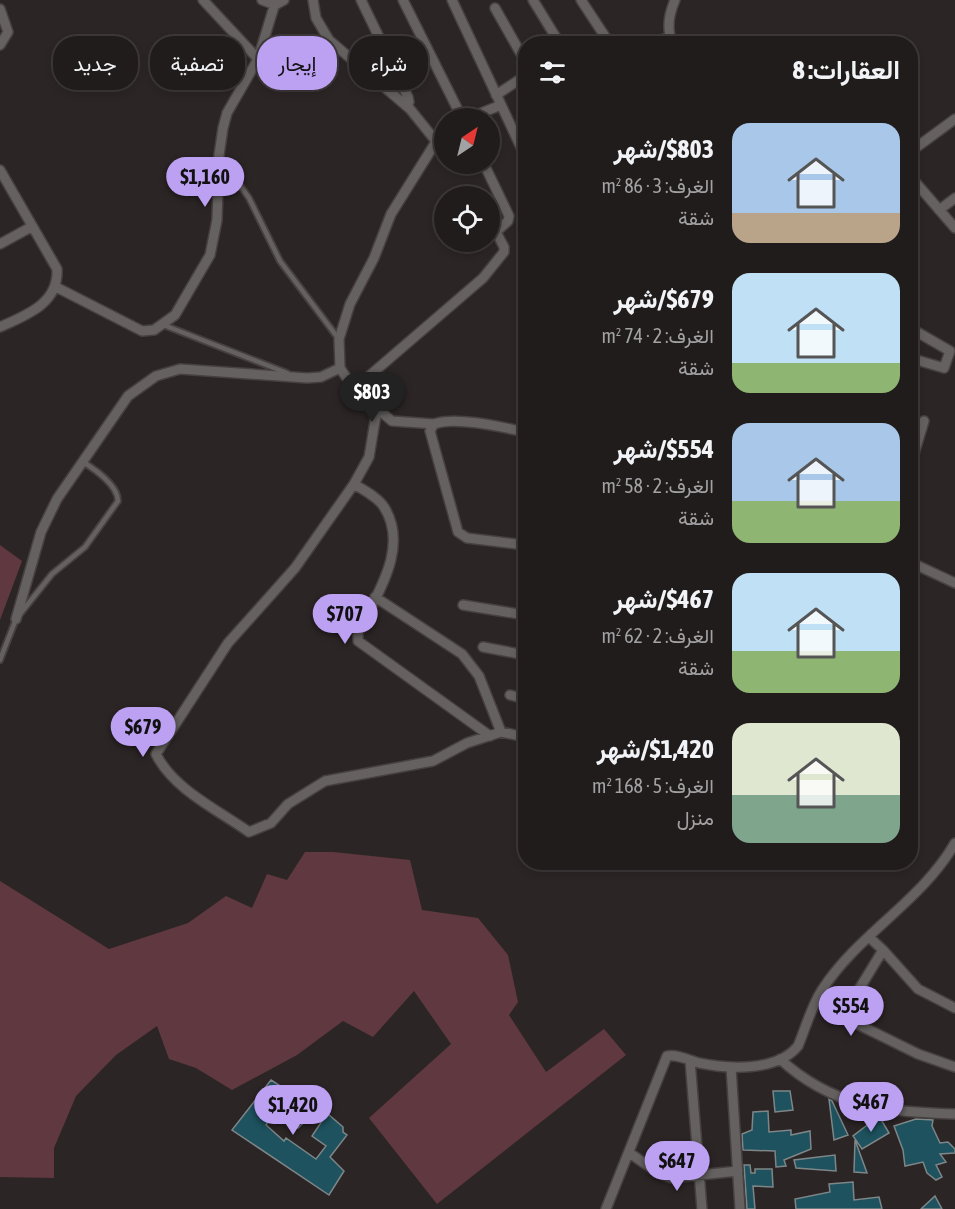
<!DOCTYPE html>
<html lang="ar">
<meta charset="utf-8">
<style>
:root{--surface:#211c1c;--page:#2d2929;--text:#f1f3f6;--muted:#a2a1a3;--line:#3e3a3b;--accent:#bca0f2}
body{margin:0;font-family:"Asap Condensed",Vazirmatn,sans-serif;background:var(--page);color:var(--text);direction:rtl;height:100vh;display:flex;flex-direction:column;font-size:22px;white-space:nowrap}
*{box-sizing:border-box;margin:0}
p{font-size:20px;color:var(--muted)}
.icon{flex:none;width:33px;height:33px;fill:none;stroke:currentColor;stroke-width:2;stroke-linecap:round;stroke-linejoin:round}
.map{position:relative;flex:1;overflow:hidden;direction:ltr}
.details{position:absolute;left:518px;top:36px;width:400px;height:834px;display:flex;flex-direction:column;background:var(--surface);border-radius:24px;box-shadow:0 3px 9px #0003,0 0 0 2px var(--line);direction:rtl}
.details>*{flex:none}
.banner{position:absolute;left:18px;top:36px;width:410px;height:54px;direction:rtl;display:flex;gap:12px}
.needle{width:39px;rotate:35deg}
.controls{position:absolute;left:434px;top:108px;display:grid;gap:12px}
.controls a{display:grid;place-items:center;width:66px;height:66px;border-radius:50%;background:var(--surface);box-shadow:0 3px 9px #0003,0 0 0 2px var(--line);font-size:30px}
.price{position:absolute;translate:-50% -51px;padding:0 14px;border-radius:21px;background:var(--accent);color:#111;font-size:20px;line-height:39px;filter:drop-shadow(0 2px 3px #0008)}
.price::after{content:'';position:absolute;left:50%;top:36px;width:18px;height:14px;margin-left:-9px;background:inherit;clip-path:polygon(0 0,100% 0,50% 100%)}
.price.selected{background:#222;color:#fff}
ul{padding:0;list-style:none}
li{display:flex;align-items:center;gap:18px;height:150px;padding:0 18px}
li span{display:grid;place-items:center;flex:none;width:168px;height:120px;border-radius:18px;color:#555}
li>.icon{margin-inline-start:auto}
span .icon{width:72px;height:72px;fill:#fffc;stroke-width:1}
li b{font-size:26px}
h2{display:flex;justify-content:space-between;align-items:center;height:72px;padding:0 18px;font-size:26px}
.chip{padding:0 21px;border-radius:24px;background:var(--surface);box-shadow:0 3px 9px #0003,0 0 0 2px var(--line);font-size:21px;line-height:54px}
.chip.selected{background:var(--accent);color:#111}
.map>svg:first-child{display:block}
.green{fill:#60383f}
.building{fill:#1d525e;stroke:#7e8688;stroke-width:1.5}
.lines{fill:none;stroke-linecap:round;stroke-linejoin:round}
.service-casing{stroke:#474041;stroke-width:8}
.minor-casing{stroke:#474041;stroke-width:12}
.service{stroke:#656161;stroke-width:4.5}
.minor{stroke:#656161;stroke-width:9}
</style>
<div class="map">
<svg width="955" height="1209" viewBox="0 0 955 1209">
<rect width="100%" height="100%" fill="#2c2526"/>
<path class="green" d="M0 545 22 561 0 620Z
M305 852H333L410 860 422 910 478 918 508 955 518 1002 509 1015 546 1072 604 1029 626 1055 437 1204 369 1118 451 1044 414 991 373 1037 343 1021 297 1055 232 1090 196 1068 169 1059 157 1026 116 1055 76 1096 54 1148V1178L0 1177V881L109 949 188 923 226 896 252 908 267 874 287 880Z"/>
<path class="building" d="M271 1080 317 1110 298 1128 275 1112 266 1125 284 1141 286 1138 316 1159 326 1146 312 1136 324 1118 328 1114 343 1127V1132L347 1135 330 1157 344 1171 329 1195 232 1130Z
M773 1091H790L793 1110 775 1112Z
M829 1099 832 1101 848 1135 834 1140Z
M768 1111 769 1132 791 1130V1135L810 1131 811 1149 784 1160 786 1166 776 1167 775 1151 743 1150 742 1134 752 1130 753 1112Z
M879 1116 889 1133 862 1149 853 1136Z
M916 1119 933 1120 932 1126 940 1143 948 1142 955 1149V1153L940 1154 946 1162 936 1165 942 1177 936 1180 927 1173 923 1162 905 1166 903 1150 894 1126Z
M855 1140 867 1173 854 1172Z
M835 1155 836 1171 796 1168 794 1160Z
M744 1165H750L751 1173H755V1169H772L773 1187 753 1186 755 1209H747Z
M853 1182 854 1200 879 1197 882 1209H796L795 1199 830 1192 829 1184Z
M935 1196 942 1209H921Z"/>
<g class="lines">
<defs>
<path id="service" d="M220 157 249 198 280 261 338 338
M161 324 287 373
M0 660 16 619 52 574 85 547 118 501C118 486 96 470 83 462"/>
<path id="minor" d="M203 0 258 59
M262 0 275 5 284 0
M313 0 316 18 329 40 410 109 435 140
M361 0 408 97 409 102 405 105
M403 0 462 118
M452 0 525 156
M533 0 560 44
M581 0 610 44
M495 8 525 61
M0 9 8 32 0 45
M650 44 670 37
M673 44C666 30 669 14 675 0
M496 95 525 76
M469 118 501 105
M910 152 955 119
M0 170 57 269C59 303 27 315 0 327
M910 176 955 228
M939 210 955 198
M0 244 31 227
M56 287 142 331 154 330 175 315 210 255 217 220 219 155 223 128 227 113 258 59 276 0
M910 328 950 351 944 368 910 358
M340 368 354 389 392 421 434 424
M354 389 483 278 504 252V247L496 232 508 221 509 216 484 164
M377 409 369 457 354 484 295 568 228 643 156 754C173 789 218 810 249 832L271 823 288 804 325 781 433 761 467 743 501 732 525 737
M525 432C502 427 455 416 434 424L430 431 458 532 467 538 525 545
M910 467 924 421
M354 484C363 490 378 497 384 507 410 548 376 595 358 633V641L490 736
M910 562 955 583
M375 597 462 654 479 676 501 732
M463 605 525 615
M16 619 41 532 57 499 128 396 156 376 180 369 307 378 321 377 340 368 339 339 350 304 374 258 391 214 444 129
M483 647 525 655
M510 695 525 699
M870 938 883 950 850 1004 846 1013 847 1019 918 1054 955 1067
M883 950 918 989 955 1008
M780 1059C832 1107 886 1112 955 1114
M690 1060 702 1209
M731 1067 740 1209
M631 1154 657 1172 671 1178 738 1171
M606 1209 667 1056C677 1054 689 1060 699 1063 728 1069 777 1072 798 1046 806 1027 811 1007 822 990 858 934 922 901 955 843"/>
</defs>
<use href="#service" class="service-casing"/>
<use href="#minor" class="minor-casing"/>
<use href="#service" class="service"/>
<use href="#minor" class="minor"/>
</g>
</svg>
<div class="controls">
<a><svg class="needle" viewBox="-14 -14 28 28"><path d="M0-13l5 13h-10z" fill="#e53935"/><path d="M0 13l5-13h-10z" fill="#a2a1a3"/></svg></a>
<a><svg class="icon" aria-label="locate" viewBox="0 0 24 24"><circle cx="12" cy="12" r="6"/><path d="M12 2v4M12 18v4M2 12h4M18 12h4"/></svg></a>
</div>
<b class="price" style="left:205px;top:208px">$1,160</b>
<b class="price selected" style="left:372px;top:423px">$803</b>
<b class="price" style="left:345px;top:645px">$707</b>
<b class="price" style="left:143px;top:758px">$679</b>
<b class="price" style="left:851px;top:1037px">$554</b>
<b class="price" style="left:871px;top:1133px">$467</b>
<b class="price" style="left:293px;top:1136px">$1,420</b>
<b class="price" style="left:677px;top:1192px">$647</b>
<div class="banner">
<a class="chip">شراء</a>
<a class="chip selected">إيجار</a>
<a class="chip">تصفية</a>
<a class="chip">جديد</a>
</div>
<section class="details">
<h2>العقارات: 8<svg class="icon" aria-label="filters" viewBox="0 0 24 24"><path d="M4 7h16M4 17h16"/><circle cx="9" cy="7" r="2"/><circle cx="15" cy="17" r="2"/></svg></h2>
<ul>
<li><span style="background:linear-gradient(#a9c7e8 75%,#b9a48a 0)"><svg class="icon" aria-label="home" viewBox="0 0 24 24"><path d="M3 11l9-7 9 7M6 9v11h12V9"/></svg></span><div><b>$803/شهر</b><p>الغرف: 3 · 86 m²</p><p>شقة</p></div></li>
<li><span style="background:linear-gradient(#bfe0f5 75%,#8fb573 0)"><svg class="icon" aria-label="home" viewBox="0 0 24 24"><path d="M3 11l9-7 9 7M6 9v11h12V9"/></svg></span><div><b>$679/شهر</b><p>الغرف: 2 · 74 m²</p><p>شقة</p></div></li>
<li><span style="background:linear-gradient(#a9c7e8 65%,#8fb573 0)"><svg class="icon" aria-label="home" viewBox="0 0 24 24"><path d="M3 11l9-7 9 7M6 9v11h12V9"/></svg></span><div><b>$554/شهر</b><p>الغرف: 2 · 58 m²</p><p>شقة</p></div></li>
<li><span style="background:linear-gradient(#bfe0f5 65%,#8fb573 0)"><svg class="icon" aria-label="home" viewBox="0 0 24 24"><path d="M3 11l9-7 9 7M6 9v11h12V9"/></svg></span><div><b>$467/شهر</b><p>الغرف: 2 · 62 m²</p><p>شقة</p></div></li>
<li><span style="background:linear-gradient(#dfe7d0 60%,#7fa58c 0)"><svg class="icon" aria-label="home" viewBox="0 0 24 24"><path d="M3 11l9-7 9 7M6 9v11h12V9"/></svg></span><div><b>$1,420/شهر</b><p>الغرف: 5 · 168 m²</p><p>منزل</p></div></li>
</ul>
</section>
</div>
